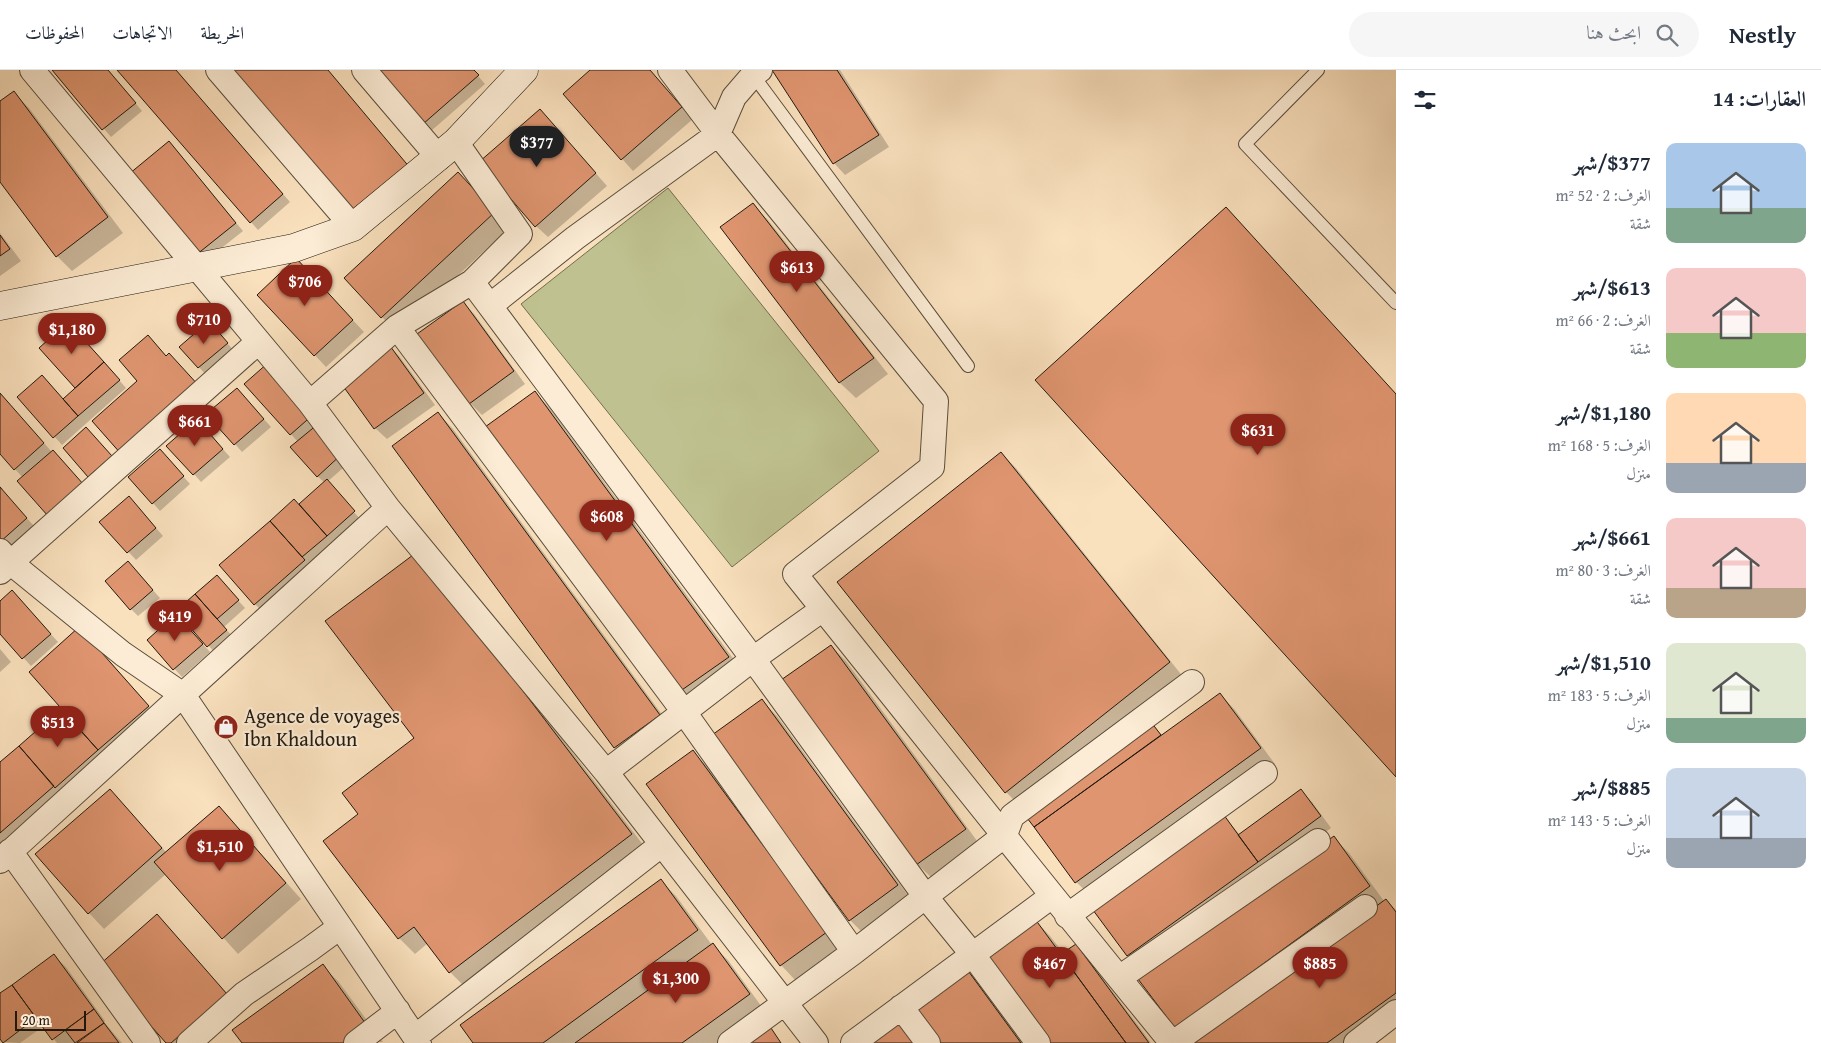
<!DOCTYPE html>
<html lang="ar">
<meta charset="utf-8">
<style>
:root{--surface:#fff;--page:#f6f6f7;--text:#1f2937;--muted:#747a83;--line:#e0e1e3;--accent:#8f2418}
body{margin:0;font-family:"Gentium Book Plus",Amiri,serif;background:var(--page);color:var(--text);direction:rtl;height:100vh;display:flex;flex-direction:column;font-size:19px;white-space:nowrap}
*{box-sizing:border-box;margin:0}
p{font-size:16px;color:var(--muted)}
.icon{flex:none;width:28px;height:28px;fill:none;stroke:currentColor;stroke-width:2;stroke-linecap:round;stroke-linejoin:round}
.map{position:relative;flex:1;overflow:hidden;direction:ltr}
.side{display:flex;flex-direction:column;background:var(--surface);width:425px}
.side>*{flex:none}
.scale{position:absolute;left:15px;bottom:12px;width:71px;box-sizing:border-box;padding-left:5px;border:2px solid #221a0f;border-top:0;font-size:14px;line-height:18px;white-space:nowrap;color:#221a0f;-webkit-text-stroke:4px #fcecd5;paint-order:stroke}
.price{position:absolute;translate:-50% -42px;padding:0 11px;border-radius:18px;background:var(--accent);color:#fff;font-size:16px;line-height:32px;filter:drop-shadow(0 1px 2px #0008)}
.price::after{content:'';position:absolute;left:50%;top:30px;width:15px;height:11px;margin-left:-8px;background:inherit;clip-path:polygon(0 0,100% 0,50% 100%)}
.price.on{background:#222;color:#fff}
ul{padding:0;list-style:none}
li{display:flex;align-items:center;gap:15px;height:125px;padding:0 15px}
li span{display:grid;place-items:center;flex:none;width:140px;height:100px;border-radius:10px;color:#555}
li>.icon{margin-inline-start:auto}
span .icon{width:60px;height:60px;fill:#fffc;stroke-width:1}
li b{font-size:21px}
h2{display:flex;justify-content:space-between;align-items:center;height:60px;padding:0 15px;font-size:21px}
header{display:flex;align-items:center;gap:30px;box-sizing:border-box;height:70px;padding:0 25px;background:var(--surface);border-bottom:1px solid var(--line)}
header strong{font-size:24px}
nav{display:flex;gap:28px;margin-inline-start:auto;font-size:18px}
.search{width:350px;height:45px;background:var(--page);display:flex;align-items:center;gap:12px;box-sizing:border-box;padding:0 18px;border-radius:28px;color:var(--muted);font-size:19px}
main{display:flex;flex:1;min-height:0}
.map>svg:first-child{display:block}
.green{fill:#bfc290;stroke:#706e50}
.shadow{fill:#0003}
.building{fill:#df9570;stroke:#221a0f}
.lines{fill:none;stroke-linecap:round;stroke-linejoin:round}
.lane-casing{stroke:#584c3b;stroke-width:14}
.street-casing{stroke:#584c3b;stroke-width:26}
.secondary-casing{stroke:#221a0f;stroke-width:29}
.lane{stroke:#fcecd5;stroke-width:12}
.street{stroke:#fcecd5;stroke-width:24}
.secondary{stroke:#fcecd5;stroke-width:28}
.labels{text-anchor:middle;stroke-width:4.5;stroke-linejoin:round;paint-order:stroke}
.poi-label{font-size:20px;fill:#221a0f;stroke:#fcecd5;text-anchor:start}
</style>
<header>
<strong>Nestly</strong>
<div class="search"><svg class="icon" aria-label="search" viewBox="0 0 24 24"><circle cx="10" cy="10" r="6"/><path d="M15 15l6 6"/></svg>ابحث هنا</div>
<nav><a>الخريطة</a><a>الاتجاهات</a><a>المحفوظات</a></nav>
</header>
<main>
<section class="side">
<h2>العقارات: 14<svg class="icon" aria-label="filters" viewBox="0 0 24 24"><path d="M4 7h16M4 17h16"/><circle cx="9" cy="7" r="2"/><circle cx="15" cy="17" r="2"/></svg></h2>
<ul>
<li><span style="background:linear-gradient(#a9c7e8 65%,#7fa58c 0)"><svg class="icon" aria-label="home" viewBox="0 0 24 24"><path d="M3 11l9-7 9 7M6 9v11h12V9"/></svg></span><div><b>$377/شهر</b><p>الغرف: 2 · 52 m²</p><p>شقة</p></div></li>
<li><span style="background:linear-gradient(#f6c9c9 65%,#8fb573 0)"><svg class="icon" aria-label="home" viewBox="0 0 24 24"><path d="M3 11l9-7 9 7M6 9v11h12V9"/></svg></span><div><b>$613/شهر</b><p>الغرف: 2 · 66 m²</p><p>شقة</p></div></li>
<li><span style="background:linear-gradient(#ffd9b3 70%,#9aa5b1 0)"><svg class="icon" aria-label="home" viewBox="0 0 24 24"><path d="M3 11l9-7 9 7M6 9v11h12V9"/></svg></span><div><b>$1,180/شهر</b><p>الغرف: 5 · 168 m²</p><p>منزل</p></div></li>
<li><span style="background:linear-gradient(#f6c9c9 70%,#b9a48a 0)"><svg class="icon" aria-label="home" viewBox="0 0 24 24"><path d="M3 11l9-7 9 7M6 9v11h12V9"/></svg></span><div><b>$661/شهر</b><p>الغرف: 3 · 80 m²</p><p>شقة</p></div></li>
<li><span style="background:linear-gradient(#dfe7d0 75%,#7fa58c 0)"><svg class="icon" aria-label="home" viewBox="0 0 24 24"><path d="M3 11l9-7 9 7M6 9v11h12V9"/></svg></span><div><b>$1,510/شهر</b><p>الغرف: 5 · 183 m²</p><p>منزل</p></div></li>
<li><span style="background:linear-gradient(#c9d6e8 70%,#9aa5b1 0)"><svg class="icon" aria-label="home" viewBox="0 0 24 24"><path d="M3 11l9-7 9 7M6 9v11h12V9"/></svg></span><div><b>$885/شهر</b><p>الغرف: 5 · 143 m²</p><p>منزل</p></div></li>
</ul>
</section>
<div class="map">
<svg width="1396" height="973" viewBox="0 0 1396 973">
<rect width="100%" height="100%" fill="#fae1be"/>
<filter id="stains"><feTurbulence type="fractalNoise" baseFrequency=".004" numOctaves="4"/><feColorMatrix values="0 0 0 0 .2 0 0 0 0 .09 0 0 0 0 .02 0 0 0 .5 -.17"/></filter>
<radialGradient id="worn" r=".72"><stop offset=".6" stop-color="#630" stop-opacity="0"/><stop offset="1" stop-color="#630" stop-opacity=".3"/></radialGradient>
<path class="green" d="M668 118 879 381 732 497 521 234Z"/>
<path class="shadow" d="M54 0H108L142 41 111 67Z
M119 0H175L290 132 258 160Z
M377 0H473L485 14 431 61Z
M592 0H649L693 49 633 101 564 24Z
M774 0H840L889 77 845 105 834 93Z
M14 23 29 38 123 163 72 201 57 186 0 110V33Z
M551 52 607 116 548 167 536 156Z
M169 73 243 161 204 192 196 184Z
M473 119 509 158 397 262 382 247Z
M753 135 768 150 888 304 856 328 840 313 721 157Z
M0 163 21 191 0 206Z
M308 202 364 262 326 297 258 225Z
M462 232 474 244 525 314 482 345 470 333Z
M216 260 234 281 206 305 181 277Z
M76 261 126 318 62 375 19 327 63 330 76 318 41 278Z
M388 275 399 286 435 335 387 369 375 358Z
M269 294 350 392 327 412 361 450 266 545 255 534 299 436 325 413 317 406 298 372 246 314Z
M535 323 550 338 743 602 696 637 680 622Z
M0 324 52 382 23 408 0 382Z
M244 327 271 357 242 382 235 374Z
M438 343 453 359 674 661 630 693 615 677Z
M204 358 230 387 201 412 194 404Z
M1001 383 1016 398 1184 608 1021 737 1006 722 838 513Z
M167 388 190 414 160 441 153 433Z
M0 416 3 419 1 420 34 456 7 479 0 472Z
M136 435 163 466 136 490 101 452Z
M432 499 647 780 465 917 450 902 428 873 415 884 399 868 325 771 360 744 416 668Z
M136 501 160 528 138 546 131 539Z
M224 515 245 538 224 557 234 568 216 584 178 541Z
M20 530 58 572 31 596 0 562V533Z
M184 553 210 582 182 607 148 570Z
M91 570 159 648 0 791V693L63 639Z
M831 576 846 591 980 775 933 809 917 794Z
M0 579 11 592 0 602Z
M1220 624 1235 640 1275 694 1092 827 1076 812 1026 744 1151 654 1163 666Z
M762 631 777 646 912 831 865 865 850 850Z
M693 682 708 697 841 878 796 911 781 895Z
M110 721 167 783 219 737 301 829 238 884 166 804 104 859 89 843Z
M1301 721 1312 732 1331 758 1269 804 1143 901 1128 886 1092 836 1221 743 1240 765Z
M1334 768 1349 783 1384 831 1386 830 1396 840V949L1363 973H1196L1175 957Z
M661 811 676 826 712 875 728 890 764 940 719 973H474Z
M157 845 241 940 203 973H168Z
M1035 850 1050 866 1064 884 1076 875 1087 887 1151 973H1050Z
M54 886 66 897 105 951 104 952 122 973H57L44 956 20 973 4 972 0 967V925Z
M322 896 338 911 383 972 243 973Z
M966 899 981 914 1024 973H942Z"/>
<path class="building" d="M52 0H108L136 33 102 60Z
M117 0H176L283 124 250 153Z
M228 0H328L411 99 355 148Z
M375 0H474L479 5 423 54Z
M590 0H650L682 37 621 90 563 24Z
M772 0H837L879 65 833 94Z
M14 21 108 147 56 187 0 112V31Z
M540 39 596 103 535 157 479 92Z
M169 71 236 153 196 185 129 104Z
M458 102 495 142 381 248 344 208Z
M753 133 874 288 839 313 720 157Z
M1226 137 1396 324V707L1035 310Z
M0 165 10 179 0 186Z
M296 188 353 250 314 286 257 225Z
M463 231 514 301 469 334 417 264Z
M209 251 228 273 198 298 179 277Z
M68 252 104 292 75 318 39 278Z
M148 265 166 286 169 283 200 317 122 385 92 351 137 311 119 290Z
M388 273 424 323 374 359 338 309Z
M104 292 120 310 78 346 63 329Z
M269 292 315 343 290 365 244 314Z
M42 305 78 346 53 368 17 327Z
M237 318 264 349 234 375 206 344Z
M535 321 729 587 679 622 485 357Z
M0 323 44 373 14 400 0 384Z
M438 342 660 645 614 678 392 376Z
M197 349 223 379 193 405 166 376Z
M318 354 343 383 317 407 290 377Z
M86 357 112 386 88 407 63 378Z
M160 379 184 406 152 434 128 407Z
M53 380 84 415 48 446 17 411Z
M1001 382 1170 592 1005 723 837 512Z
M327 409 355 441 327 466 299 434Z
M0 417 27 448 0 472Z
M129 426 156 458 127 483 99 452Z
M294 429 327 466 302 487 270 451Z
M270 451 305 490 254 535 219 495Z
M417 482 632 764 449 903 414 857 398 869 323 771 358 744 342 723 414 668 325 551Z
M128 491 153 520 130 540 105 511Z
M217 505 239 530 217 549 195 524Z
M12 520 51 564 22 589 0 564V531Z
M195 524 227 560 207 577 176 541Z
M176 544 203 574 173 600 147 570Z
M79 557 149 636 98 680 29 602Z
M831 575 966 759 916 795 781 610Z
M1220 623 1261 678 1075 813 1034 757Z
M762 629 898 815 849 851 712 665Z
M61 639 98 680 55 718 19 676Z
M1151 652 1161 665 1034 757 1024 744Z
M19 676 54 716 0 763V692Z
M693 680 827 862 780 896 646 714Z
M110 719 162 778 88 844 35 784Z
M1301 719 1321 746 1258 792 1238 765Z
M219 736 286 813 222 869 154 792Z
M1221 741 1258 792 1127 886 1090 836Z
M1334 766 1370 816 1175 958 1138 909Z
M661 809 698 860 543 973H473L460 955Z
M1386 829 1396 842V923L1327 973H1194L1192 970Z
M157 844 227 924 171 973H166L98 896Z
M1035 849 1126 973H1049L984 885Z
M713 873 750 924 682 973H575Z
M1076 874 1149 973H1126L1061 884Z
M54 884 94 939 52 970 12 915Z
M323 894 368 957 346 973H242L232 960Z
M966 898 1021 973H941L913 936Z
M12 915 36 948 3 973 0 969V923Z
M94 939 104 953 75 973 65 960Z
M901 948 920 973H866Z
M104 953 119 973H77Z
M771 958 781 973H750Z"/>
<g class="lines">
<defs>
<path id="lane" d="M1318 0 1245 74 1396 233
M753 5 968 296"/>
<path id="street" d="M32 0 310 333 388 438 606 702 816 973
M218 0 353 157
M364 0 439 88
M670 0 718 64 936 331 932 397 795 504C920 660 1045 818 1172 973
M456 72 520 164 472 212 753 589 925 826 973 885 1038 973
M491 235 575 168 718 64 734 27 753 5 760 0
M397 257 684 642 854 882
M310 333 397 257 472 212
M0 481 11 493 123 584 183 625 419 973
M0 502 258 272
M606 702 753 589 823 539
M10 781 148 973
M0 791 388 438
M1067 846 1265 703
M1119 908 1318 771
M901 937 928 973
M415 967 661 775
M189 973 244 924 310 879 340 857
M356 973 398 941
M730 973 854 882 1005 765 1012 746 1192 612
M853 973 1052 826
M1173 973 1365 837
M1356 973 1396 942"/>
<path id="secondary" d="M0 236 294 178 353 157 456 72 524 0"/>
</defs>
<use href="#lane" class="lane-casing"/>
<use href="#street" class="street-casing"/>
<use href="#secondary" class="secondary-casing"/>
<use href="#lane" class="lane"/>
<use href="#street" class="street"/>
<use href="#secondary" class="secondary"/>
</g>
<defs>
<symbol id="shop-disc" viewBox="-11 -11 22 22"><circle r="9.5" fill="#8f2418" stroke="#fcecd5"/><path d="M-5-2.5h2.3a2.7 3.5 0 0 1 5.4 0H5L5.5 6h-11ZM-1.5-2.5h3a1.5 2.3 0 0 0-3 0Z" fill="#fff"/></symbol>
</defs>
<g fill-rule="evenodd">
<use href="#shop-disc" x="212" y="643" width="28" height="28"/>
</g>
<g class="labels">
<g class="poi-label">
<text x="244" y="653">Agence de voyages<tspan x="244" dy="23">Ibn Khaldoun</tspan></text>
</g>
</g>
<rect width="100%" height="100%" filter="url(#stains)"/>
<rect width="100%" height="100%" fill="url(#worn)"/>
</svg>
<div class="scale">20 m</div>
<b class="price on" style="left:537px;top:98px">$377</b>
<b class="price" style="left:797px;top:223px">$613</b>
<b class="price" style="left:305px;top:237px">$706</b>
<b class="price" style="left:204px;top:275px">$710</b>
<b class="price" style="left:72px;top:285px">$1,180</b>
<b class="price" style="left:195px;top:377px">$661</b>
<b class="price" style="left:1258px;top:386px">$631</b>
<b class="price" style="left:607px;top:472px">$608</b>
<b class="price" style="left:175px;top:572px">$419</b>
<b class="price" style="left:58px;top:678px">$513</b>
<b class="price" style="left:220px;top:802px">$1,510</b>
<b class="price" style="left:1050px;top:919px">$467</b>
<b class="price" style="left:1320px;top:919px">$885</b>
<b class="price" style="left:676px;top:934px">$1,300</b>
</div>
</main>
